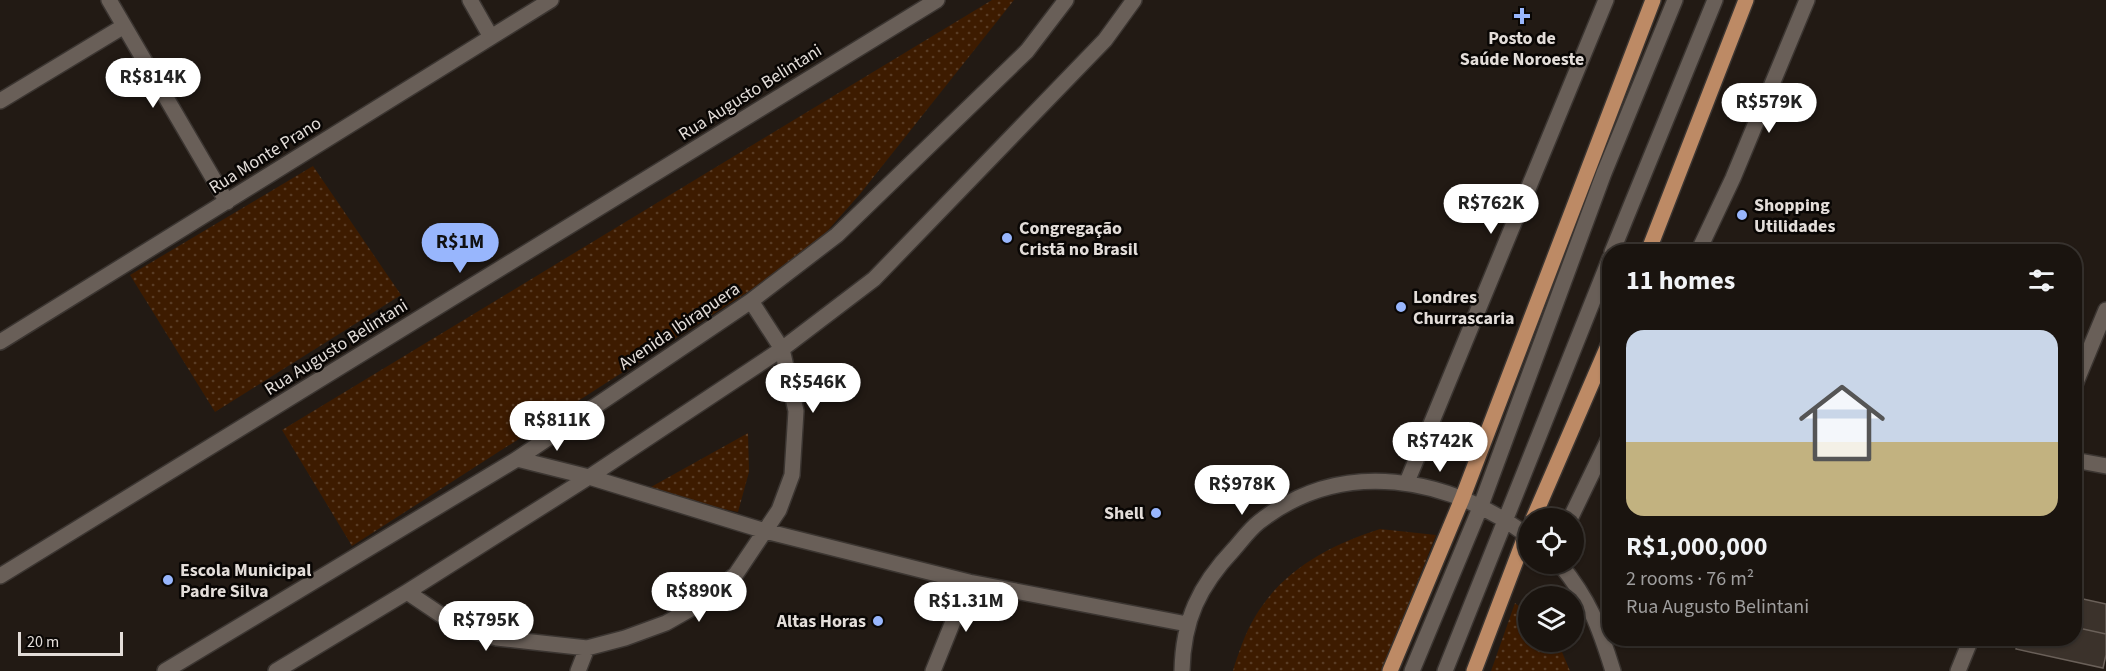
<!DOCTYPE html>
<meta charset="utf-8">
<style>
:root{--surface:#1a140f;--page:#231d18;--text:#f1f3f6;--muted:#9f9e9e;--line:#38332f;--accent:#98b6fd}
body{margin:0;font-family:"Source Sans 3",sans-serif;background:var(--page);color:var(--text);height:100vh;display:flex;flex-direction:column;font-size:22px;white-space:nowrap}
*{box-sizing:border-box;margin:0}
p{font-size:20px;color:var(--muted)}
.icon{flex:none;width:33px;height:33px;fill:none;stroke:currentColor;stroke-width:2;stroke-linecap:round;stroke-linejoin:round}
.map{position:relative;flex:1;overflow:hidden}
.details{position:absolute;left:1602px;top:244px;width:480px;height:402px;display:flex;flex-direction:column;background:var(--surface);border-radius:24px;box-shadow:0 2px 4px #0004,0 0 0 2px var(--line)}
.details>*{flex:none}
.controls{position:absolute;left:1518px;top:508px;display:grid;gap:12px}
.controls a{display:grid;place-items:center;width:66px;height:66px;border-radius:50%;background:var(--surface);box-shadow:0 2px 4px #0004,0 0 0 2px var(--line);font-size:30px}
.scale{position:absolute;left:18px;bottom:15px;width:105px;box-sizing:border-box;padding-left:6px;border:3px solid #e3ddd9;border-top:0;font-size:16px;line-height:21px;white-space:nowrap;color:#e3ddd9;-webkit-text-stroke:4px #090604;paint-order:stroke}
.price{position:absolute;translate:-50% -51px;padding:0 14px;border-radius:21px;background:#fff;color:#222;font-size:20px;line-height:39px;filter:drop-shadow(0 2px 3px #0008)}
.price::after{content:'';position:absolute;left:50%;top:36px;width:18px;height:14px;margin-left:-9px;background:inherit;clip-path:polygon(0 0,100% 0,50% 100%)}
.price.current{background:var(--accent);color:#111}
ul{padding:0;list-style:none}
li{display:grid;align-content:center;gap:12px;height:318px;padding:0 24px}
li+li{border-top:2px solid var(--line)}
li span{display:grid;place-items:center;height:186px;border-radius:18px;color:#555}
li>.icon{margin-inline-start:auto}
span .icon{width:108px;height:108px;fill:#fffc;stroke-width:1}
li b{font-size:26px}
h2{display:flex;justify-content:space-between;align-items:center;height:72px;padding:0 24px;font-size:26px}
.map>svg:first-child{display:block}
.park{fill:url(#park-dots)}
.building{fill:#3b322b;stroke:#6a6059;stroke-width:1.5}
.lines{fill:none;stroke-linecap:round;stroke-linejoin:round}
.minor-casing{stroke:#3b3531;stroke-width:18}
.major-casing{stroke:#3b3531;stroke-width:18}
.minor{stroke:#695f58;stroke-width:15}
.major{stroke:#bd8a65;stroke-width:15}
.poi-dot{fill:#98b6fd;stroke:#090604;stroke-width:2}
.labels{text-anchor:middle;stroke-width:5;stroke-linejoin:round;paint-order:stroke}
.poi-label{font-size:18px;font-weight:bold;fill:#e3ddd9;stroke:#090604;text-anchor:start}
.street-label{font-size:18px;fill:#e3ddd9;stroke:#090604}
</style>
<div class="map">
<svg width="2106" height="671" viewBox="0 0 2106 671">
<defs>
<pattern id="park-dots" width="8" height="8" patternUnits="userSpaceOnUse" patternTransform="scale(1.5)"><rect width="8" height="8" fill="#3d1b00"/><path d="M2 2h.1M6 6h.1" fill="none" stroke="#593c25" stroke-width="1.8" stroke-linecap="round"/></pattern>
</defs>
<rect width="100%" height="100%" fill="#221a14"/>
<path class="park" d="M992 0H1014L860 194 807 254 352 546 282 430Z
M313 166 401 295 215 412 130 275Z
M748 433 749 472 738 512 642 492Z
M1380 529 1436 535 1382 671H1233C1235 662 1239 653 1242 644 1266 580 1318 549 1380 529Z
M1515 603 1528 613V642H1554L1562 652 1570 671H1491Z"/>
<path class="building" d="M2074 597 2106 604V634L2074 627Z
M2074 627 2106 634V655L2103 668 2016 649 2018 639H2074Z"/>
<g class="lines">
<defs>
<path id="minor" d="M109 0 227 202
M470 0 491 37
M0 101 124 26
M1612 252 1715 0
M1698 252 1733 178 1807 0
M0 342 551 0
M2074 387 2106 310
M517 459 589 477 765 531 969 582 1187 624
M2074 460 2106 466
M1407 482 1606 0
M1570 519 1610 436
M1560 564C1590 601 1599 626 1613 671
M0 576 937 0
M407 592 459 627 497 638 587 648 625 638 666 623 703 602 736 574 779 510 792 475 796 411 782 349 751 301
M165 671 517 459 751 301 837 235 1027 51 1066 0
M276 671 407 592 589 477 782 349 874 279 1105 40 1134 0
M578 671 587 648
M933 671 969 582
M1182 671C1183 620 1199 586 1234 549 1242 540 1249 530 1259 522 1343 456 1448 477 1528 536
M1412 671 1480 508 1604 173 1675 0
M1445 671 1610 258
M1958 671 1971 639"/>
<path id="major" d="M1648 252 1746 0
M1533 519 1610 341
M1390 671 1462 499 1653 0
M1474 671 1528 529"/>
</defs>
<use href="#minor" class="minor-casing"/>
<use href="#major" class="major-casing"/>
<use href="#minor" class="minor"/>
<use href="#major" class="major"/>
</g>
<g class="poi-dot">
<path d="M1519 7h6v6h6v6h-6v6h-6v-6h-6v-6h6z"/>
<circle cx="1742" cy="215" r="6"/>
<circle cx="1007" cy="238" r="6"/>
<circle cx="1401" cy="307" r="6"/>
<circle cx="1156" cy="513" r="6"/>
<circle cx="168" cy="580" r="6"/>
<circle cx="878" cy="621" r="6"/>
</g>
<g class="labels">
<g class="poi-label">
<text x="1522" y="44" text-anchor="middle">Posto de<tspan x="1522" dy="21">Saúde Noroeste</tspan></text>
<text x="1754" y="211">Shopping<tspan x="1754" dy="21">Utilidades</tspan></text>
<text x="1019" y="234">Congregação<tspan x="1019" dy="21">Cristã no Brasil</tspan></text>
<text x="1413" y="303">Londres<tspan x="1413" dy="21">Churrascaria</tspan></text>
<text x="1144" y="519" text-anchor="end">Shell</text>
<text x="180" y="576">Escola Municipal<tspan x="180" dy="21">Padre Silva</tspan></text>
<text x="866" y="627" text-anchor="end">Altas Horas</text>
</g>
<g class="street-label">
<text transform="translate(750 92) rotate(-32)" y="6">Rua Augusto Belintani</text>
<text transform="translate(265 155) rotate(-32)" y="6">Rua Monte Prano</text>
<text transform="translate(679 326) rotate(-34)" y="6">Avenida Ibirapuera</text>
<text transform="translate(336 347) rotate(-32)" y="6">Rua Augusto Belintani</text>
</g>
</g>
</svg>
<div class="controls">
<a><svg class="icon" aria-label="locate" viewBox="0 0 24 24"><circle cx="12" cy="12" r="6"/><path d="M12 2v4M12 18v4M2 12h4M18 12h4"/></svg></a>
<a><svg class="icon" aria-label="layers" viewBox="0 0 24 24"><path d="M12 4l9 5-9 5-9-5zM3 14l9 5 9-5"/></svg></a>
</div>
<div class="scale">20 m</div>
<b class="price" style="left:153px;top:109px">R$814K</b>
<b class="price" style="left:1769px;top:134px">R$579K</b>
<b class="price" style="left:1491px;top:235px">R$762K</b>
<b class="price current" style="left:460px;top:274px">R$1M</b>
<b class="price" style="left:813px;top:414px">R$546K</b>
<b class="price" style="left:557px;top:452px">R$811K</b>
<b class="price" style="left:1440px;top:473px">R$742K</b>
<b class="price" style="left:1242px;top:516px">R$978K</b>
<b class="price" style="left:699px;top:623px">R$890K</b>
<b class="price" style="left:966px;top:633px">R$1.31M</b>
<b class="price" style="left:486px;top:652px">R$795K</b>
<section class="details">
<h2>11 homes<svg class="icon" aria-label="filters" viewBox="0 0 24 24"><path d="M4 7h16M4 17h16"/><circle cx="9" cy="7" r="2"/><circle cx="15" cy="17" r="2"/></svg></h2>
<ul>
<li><span style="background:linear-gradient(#c9d6e8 60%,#c2b280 0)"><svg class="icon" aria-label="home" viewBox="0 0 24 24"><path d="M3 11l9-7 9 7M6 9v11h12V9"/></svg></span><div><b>R$1,000,000</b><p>2 rooms · 76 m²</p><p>Rua Augusto Belintani</p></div></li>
</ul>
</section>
</div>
